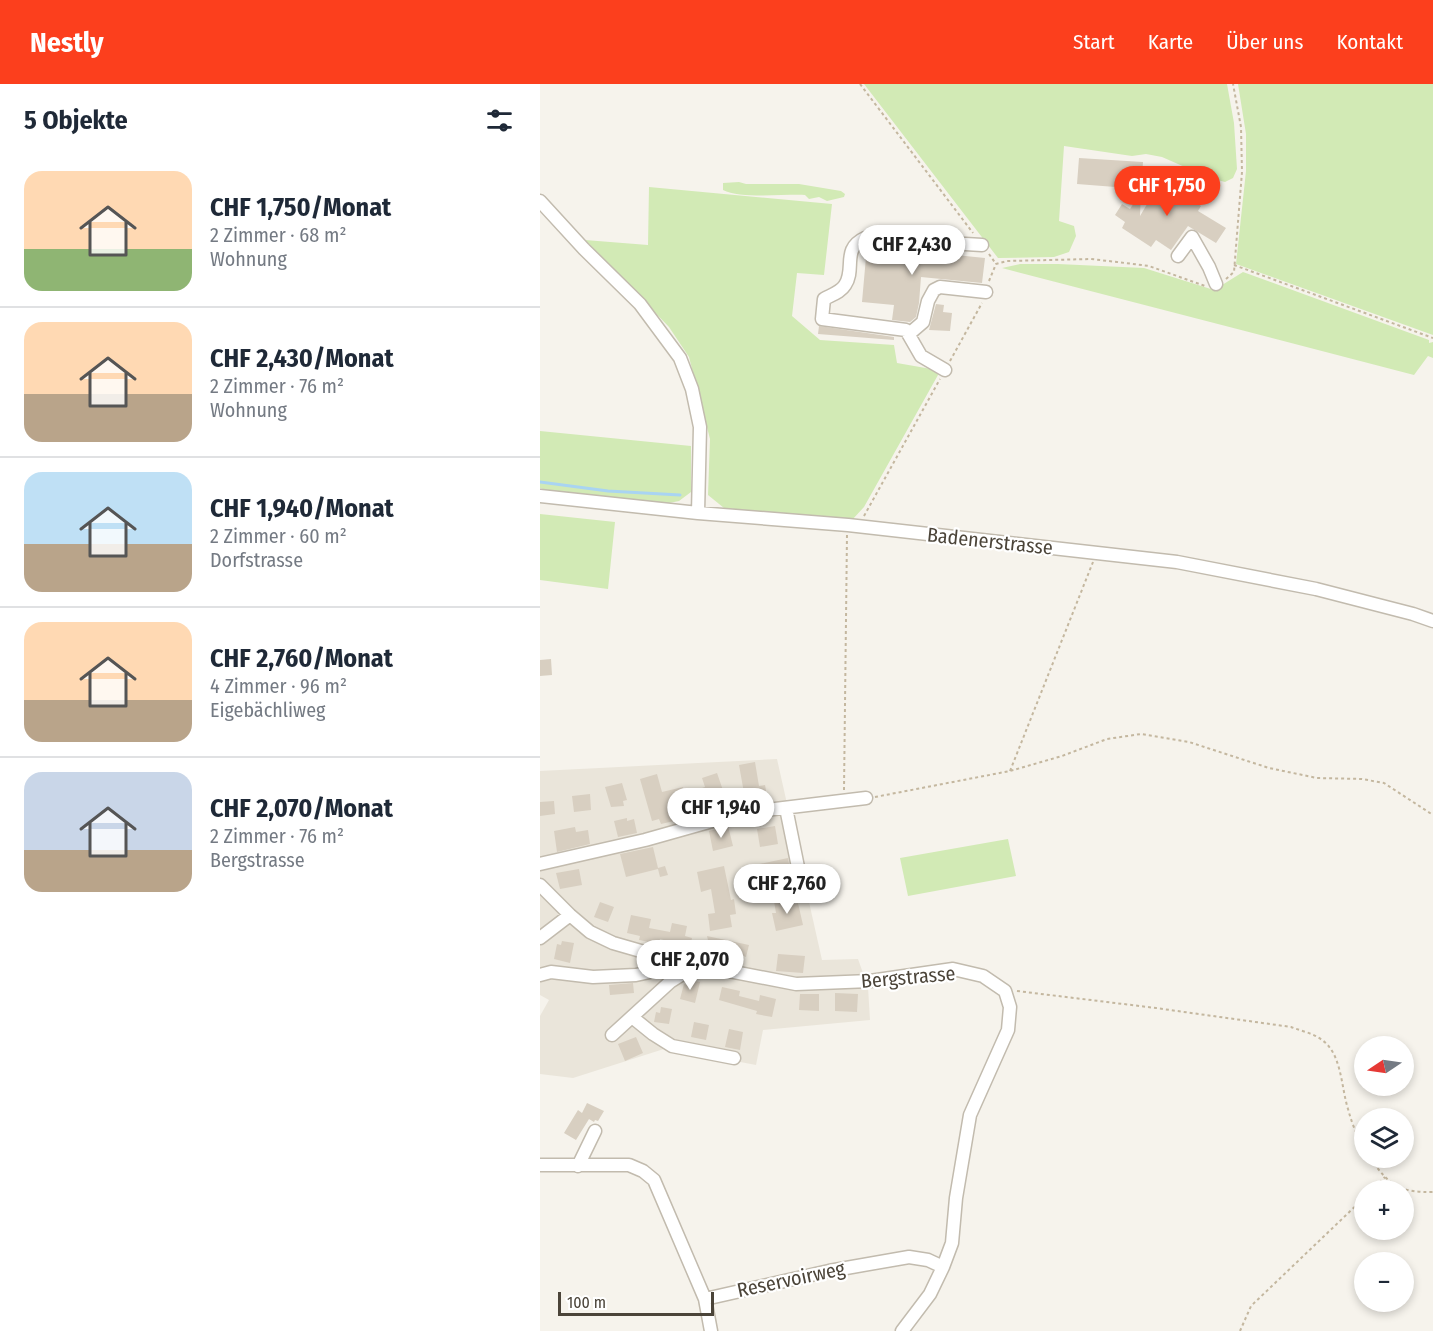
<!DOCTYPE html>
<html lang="de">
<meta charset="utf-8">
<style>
:root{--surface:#fff;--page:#f2f2f3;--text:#1f2937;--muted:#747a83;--line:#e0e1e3;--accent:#fc3f1d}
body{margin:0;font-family:"Fira Sans Condensed",sans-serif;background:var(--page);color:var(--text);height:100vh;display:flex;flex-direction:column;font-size:22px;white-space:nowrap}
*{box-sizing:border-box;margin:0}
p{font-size:20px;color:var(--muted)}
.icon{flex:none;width:33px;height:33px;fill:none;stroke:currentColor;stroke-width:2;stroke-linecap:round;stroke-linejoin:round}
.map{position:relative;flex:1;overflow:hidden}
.details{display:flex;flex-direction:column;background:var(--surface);width:540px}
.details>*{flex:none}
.needle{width:39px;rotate:257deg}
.tools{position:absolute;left:814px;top:952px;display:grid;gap:12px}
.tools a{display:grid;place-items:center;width:60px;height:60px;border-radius:50%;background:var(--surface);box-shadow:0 3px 9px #0003;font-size:30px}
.scale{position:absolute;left:18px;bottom:15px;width:156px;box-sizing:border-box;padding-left:6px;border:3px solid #4b4439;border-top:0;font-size:16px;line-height:21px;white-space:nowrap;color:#4b4439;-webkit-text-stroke:4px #fff;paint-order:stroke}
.price{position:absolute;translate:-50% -51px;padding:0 14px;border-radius:21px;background:#fff;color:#222;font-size:20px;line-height:39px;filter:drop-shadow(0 2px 3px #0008)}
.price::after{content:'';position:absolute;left:50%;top:36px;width:18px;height:14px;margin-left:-9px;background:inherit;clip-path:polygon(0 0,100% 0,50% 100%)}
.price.current{background:var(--accent);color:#fff}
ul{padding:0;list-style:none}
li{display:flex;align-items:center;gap:18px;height:150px;padding:0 24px}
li+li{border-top:2px solid var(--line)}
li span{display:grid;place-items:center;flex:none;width:168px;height:120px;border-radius:18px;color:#555}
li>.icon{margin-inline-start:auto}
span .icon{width:72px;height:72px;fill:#fffc;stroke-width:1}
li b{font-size:26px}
h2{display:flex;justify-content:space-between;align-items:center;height:72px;padding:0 24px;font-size:26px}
header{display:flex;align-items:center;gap:36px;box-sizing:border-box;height:84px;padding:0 30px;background:var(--accent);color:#fff}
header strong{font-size:28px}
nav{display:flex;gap:33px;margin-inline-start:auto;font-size:21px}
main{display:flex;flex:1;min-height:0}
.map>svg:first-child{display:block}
.residential{fill:#eae5da}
.green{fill:#d2eab5}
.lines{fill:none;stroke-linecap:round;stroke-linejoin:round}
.stream{stroke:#a9d4f2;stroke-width:3}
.building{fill:#d8cfc1}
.minor-casing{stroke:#c2bbae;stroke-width:15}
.path{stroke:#c4b79f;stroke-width:2;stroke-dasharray:3 3;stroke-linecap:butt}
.minor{stroke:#fff;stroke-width:12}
.labels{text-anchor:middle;stroke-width:4.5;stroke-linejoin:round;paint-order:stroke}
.street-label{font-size:20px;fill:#4b4439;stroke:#fff}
</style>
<header>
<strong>Nestly</strong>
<nav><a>Start</a><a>Karte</a><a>Über uns</a><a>Kontakt</a></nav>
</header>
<main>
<section class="details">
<h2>5 Objekte<svg class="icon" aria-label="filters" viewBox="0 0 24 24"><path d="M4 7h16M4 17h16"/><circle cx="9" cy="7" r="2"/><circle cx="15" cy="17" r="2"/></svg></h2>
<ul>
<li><span style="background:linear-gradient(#ffd9b3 65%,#8fb573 0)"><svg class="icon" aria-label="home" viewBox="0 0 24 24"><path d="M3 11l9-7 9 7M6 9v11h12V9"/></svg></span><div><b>CHF 1,750/Monat</b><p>2 Zimmer · 68 m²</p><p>Wohnung</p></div></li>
<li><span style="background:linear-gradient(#ffd9b3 60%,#b9a48a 0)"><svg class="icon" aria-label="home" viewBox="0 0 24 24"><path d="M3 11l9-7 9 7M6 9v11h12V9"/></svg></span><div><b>CHF 2,430/Monat</b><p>2 Zimmer · 76 m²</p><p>Wohnung</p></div></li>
<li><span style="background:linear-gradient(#bfe0f5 60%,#b9a48a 0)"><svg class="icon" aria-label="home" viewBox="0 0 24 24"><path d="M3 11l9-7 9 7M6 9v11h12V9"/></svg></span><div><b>CHF 1,940/Monat</b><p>2 Zimmer · 60 m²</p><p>Dorfstrasse</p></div></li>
<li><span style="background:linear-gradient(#ffd9b3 65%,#b9a48a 0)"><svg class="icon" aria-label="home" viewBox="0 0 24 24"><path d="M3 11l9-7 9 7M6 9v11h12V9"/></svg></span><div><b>CHF 2,760/Monat</b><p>4 Zimmer · 96 m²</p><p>Eigebächliweg</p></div></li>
<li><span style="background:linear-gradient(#c9d6e8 65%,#b9a48a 0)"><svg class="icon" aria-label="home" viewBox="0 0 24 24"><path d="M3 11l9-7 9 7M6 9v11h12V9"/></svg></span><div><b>CHF 2,070/Monat</b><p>2 Zimmer · 76 m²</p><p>Bergstrasse</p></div></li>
</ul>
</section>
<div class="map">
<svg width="893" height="1247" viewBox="0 0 893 1247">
<rect width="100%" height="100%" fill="#f6f3ec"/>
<path class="residential" d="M237 675 282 876 318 875 328 903 330 936 223 946 216 981 127 964 33 994 0 990V932L9 916 0 911V687Z"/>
<path class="green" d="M324 0H687L694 39 697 85 693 94 685 98 670 94 622 73 606 70 592 72 524 62 519 137 534 142 536 152 529 168 514 173 458 174Z
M698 0H893V251L696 180 706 87V50Z
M199 98 206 100H259L301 107 305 110 304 113 287 117 279 113 269 115 265 111C244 110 200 115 183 106V99Z
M109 103 292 120 284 191 257 189 252 232 280 256 354 261 357 279 397 286 398 291 324 423 312 436 184 424 168 411 170 355 149 273 129 243 45 156 108 161Z
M480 180H518L604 184 674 206 703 188 889 256V259L893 258V274L888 272 874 291 462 184Z
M0 347 151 362V408L139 417 124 420 15 409 0 404Z
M0 430 75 438 68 505 0 496Z
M468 755 476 792 368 812 360 774Z"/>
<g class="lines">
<path class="stream" d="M0 398 68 407 140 411"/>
</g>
<path class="building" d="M539 74 603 78 601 105 537 100Z
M630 85 639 91 632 103 661 122 658 127 686 144 676 159 648 142 631 166 616 156 611 163 582 144 585 138 575 131 582 120 590 125 601 108 600 132 625 90 627 91Z
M327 162 445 174 442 199 381 193 379 219 376 233 370 238 352 236 354 221 322 218Z
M396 220 404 221 403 228 412 229 410 247 389 246Z
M279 242 354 253V256L278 250Z
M11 575 12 591 0 592V576Z
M215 678 219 702 225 701 228 717 206 720 199 681Z
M177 689 186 715 149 727 145 715 130 720 134 737 121 740 119 735 112 737 100 695 117 690 122 708 143 703 145 710 165 703 162 694Z
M82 699 87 716 83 717 84 722 71 723 65 703Z
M50 710 51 726 34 728 32 712Z
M14 717 15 730 0 732V718Z
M87 734V737L94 735 97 749 78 753 74 737Z
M188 742 193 762 173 767 169 747Z
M235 742 238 760 220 763 217 745Z
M35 743 36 748 48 746 50 760 17 768 14 747Z
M113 763 118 784 125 782 128 791 120 793 118 785 86 793 80 770Z
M248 774 251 791 214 800 210 782Z
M184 782 191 816 194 815 196 830 190 831 192 843 170 847 168 830 175 829 171 805 161 808 157 788Z
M39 785 42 801 20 805 16 789Z
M249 814 251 821 258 819 263 841 236 847 232 829H236L234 817Z
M60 818 74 823 68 838 54 833Z
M91 831 111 835 109 844 130 848 132 839 147 842 145 852 152 854 149 867 137 864 138 860 120 855 119 860 99 856 100 852 87 849Z
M167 852 209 861 206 873 203 872 202 879 182 874 185 862 170 865Z
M22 857 34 859 30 879 14 875 17 860 21 861Z
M238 870 265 872 263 889 236 887Z
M149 896 160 898 155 919 140 915 144 900 148 901Z
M93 899 94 909 70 911 69 901Z
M182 903 200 907 199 912 219 917 220 911 236 915 232 933 216 930 217 927 179 916Z
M295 909 318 910 317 928 295 927Z
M260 910H279V927L259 926Z
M121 923 132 925 129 940 114 938 116 928 120 929Z
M154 938 169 941 166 956 151 953Z
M189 945 203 948 200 966 185 963Z
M96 953 103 969 85 977 78 960Z
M47 1019 64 1027 58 1037 55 1036 54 1038 49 1035 36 1056 24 1049 38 1026 42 1029Z"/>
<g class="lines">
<defs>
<path id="minor" d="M0 117 44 165 100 220 140 274 152 305 160 343 158 429
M638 172 652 153 669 183 676 200
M369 250 383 238 388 217 394 206 400 203 446 208
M405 286 381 272 366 246 282 235 284 215C291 211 301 208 305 201 316 185 301 165 325 154L442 161
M0 412 158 429 308 441 637 478 776 505 873 530 893 537
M0 780 105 756 201 729 326 714
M0 801 30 831 50 848 73 859 132 876 256 900 330 897 413 885 443 892 465 907 470 923 468 946 430 1031 416 1114 412 1159 403 1183 390 1210 362 1247
M212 809 258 798 260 793 246 724
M0 854 30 831
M0 891 11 888 53 893 96 891 119 886 132 876
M92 933 113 950 132 962 194 974
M72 951 130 898 157 881
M0 1081H89L103 1087 114 1096 165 1215 171 1247
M38 1082 55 1047
M165 1215 289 1187 369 1173 388 1176 403 1183"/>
</defs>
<use href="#minor" class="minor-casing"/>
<path class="path" d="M320 0 433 149
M449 170 456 180
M694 181 893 254
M686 195 694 188 702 88 701 43 693 0
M449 197 456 180 467 177 551 175 577 178 609 182 665 202
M410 277 442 219
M324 432 400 295
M470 687 553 478
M304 706 307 450
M335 713 470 687 522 672 567 655 601 650 649 658 729 684 777 694 822 695 844 699 893 731
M477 907 616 924 751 943C761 947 773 949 782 956 802 970 801 1003 808 1025 812 1040 817 1052 825 1064
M831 1074C847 1101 862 1109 893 1108
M831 1107 845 1093
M700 1247 711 1222 825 1113"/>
<use href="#minor" class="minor"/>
</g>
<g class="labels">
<g class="street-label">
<text transform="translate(450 457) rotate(6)" y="7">Badenerstrasse</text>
<text transform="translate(368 893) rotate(-5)" y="7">Bergstrasse</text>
<text transform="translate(251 1195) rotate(-12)" y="7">Reservoirweg</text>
</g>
</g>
</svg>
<div class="tools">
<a><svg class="needle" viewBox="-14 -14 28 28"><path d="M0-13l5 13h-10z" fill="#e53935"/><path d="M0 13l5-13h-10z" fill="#747a83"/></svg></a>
<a><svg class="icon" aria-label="layers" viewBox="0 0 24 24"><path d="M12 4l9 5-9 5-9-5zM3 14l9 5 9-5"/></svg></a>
<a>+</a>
<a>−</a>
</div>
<div class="scale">100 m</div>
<b class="price current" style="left:627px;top:133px">CHF 1,750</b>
<b class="price" style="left:372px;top:192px">CHF 2,430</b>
<b class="price" style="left:181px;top:755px">CHF 1,940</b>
<b class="price" style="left:247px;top:831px">CHF 2,760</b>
<b class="price" style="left:150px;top:907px">CHF 2,070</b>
</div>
</main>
